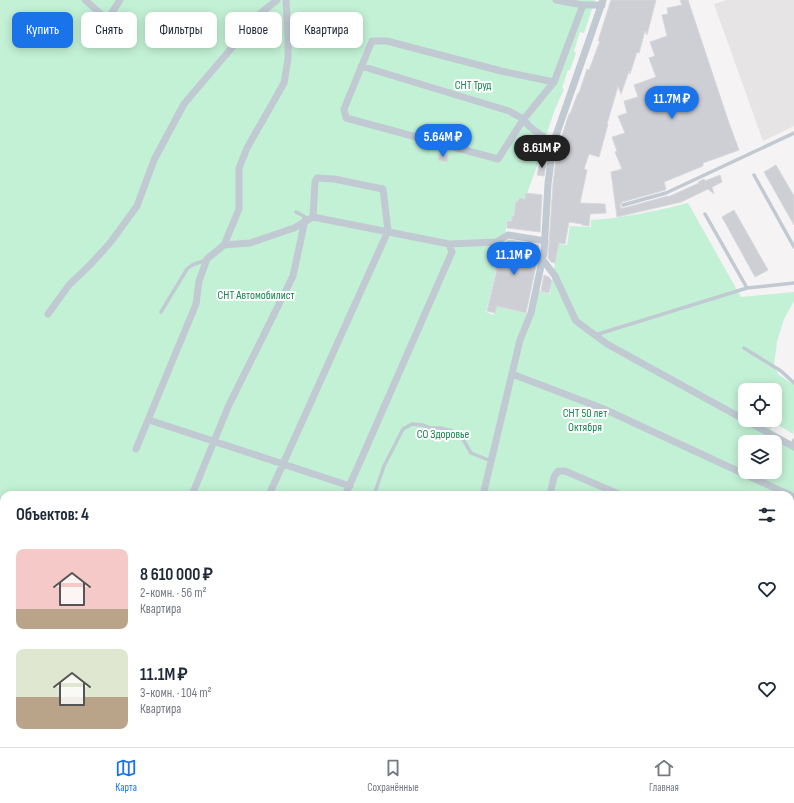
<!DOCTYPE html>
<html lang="ru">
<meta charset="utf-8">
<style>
:root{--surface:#fff;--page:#f6f6f7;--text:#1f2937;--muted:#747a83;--line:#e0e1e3;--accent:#1a73e8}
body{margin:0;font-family:"Sofia Sans Condensed",sans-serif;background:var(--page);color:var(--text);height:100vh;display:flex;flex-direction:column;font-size:15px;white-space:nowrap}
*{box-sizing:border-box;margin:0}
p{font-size:13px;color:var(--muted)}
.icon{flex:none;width:22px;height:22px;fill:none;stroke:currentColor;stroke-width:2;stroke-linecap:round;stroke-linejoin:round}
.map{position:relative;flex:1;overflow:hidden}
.panel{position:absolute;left:0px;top:491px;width:794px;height:256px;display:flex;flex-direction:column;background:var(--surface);border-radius:12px 12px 0 0;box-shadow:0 2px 10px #0003}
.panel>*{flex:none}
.top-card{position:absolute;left:12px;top:12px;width:400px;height:36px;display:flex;gap:8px}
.tools{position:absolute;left:738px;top:383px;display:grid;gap:8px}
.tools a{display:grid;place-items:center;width:44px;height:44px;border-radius:8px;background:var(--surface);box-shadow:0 2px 10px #0003;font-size:20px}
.price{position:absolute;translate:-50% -34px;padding:0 9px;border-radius:14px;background:var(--accent);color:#fff;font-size:13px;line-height:26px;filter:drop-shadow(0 1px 2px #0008)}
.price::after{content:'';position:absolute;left:50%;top:24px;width:12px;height:9px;margin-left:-6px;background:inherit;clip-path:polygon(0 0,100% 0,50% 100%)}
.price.on{background:#222;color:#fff}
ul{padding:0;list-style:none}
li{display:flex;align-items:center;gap:12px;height:100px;padding:0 16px}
li span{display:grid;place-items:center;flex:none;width:112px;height:80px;border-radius:8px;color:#555}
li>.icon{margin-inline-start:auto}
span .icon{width:48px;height:48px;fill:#fffc;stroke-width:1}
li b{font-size:17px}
h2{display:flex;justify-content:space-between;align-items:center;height:48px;padding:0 16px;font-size:17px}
.chip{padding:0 14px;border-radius:8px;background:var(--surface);box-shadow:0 2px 10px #0003;font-size:14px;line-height:36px}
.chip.on{background:var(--accent);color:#fff}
.tab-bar{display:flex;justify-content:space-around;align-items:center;height:56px;border-top:1px solid var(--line);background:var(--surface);font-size:11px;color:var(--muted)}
.tab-bar a{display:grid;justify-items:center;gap:2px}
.tab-bar .on{color:var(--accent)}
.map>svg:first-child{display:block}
.education{fill:#e6e4e5}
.green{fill:#c3f1d5;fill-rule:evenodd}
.building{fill:#cdcfd5;stroke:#d7d9de}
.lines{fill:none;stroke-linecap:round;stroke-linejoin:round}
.service{stroke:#c1cad2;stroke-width:3.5}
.minor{stroke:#c1cad2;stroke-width:7}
.labels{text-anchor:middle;stroke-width:4;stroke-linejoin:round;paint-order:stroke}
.park-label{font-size:12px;fill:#17864f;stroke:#fff}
</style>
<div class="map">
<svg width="794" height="747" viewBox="0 0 794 747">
<rect width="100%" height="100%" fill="#f5f3f3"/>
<path class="education" d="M727 0H794V126L763 141 714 4Z"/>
<path class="green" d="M0 0H595L584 33 580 32 574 51 576 53 570 70H568L562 88 564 89 555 109 545 139 546 141 525 199 518 198V201H516L514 215H512V220H507L504 245 496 244 495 252 497 253 494 268 496 270 486 312 494 315 497 306 528 314 534 289 550 294 558 244 567 245 570 226 591 227V220C625 218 656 211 688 203L741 297 794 292V301L784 319 777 342 774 365 778 374 794 385V429L793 434 775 423 770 430 794 443V584L790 581V495H4V617L0 625ZM745 390H775V420H745ZM745 442H775V472H745Z
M23 743H217L215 747H21Z
M240 743H745L744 747H242Z"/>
<path class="building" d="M611 0H656L647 35 645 31 639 53 637 52 630 74 629 71 621 94 618 86 607 124H608L599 157 589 154 584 169 587 170 580 203 605 204 606 213 590 214 589 226 582 225V224L569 222 565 244 559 243 555 263 551 262 548 258 553 184 557 151 569 114H570L578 93H579L587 69 589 70 600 41H598Z
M680 0H688L729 123 739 150 703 163V166L664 182 666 189 665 190 622 202 620 205 621 208H624L668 196V197L699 183 698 182 704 179 705 181 720 175 722 182 712 187 714 194 708 189 681 202 617 217 611 172 622 169 615 152 617 151 612 137 625 133 618 116 627 113 624 101 638 97 634 85 656 77 649 58 655 56 650 42 667 36 662 15 668 14 667 8 682 5Z
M440 153 448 155 447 162 438 160Z
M540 162 546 163 544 176 537 175Z
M776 165 794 196V225L764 172Z
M526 193 542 195 540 232 507 228V221H512V216H514L516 201 518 202 519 198 525 199Z
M734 210 768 270 755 277 722 217Z
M509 240 539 245V251L526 313 497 306 495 313 487 311 497 269H495L499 253 495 252 496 247 501 245H504V243Z
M544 275 549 277 552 281 549 293 541 291Z"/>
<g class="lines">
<path class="service" d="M754 175 794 247
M623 205 666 193 794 133
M296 212 309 219
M705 214 747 288 794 283
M161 312 187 269 192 265 206 260
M595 335 747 288
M744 348 781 371 794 383
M791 446 794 440
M374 495 384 466 403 429 412 424 422 425 430 428H440L453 431 461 436 471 453 491 461"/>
<path class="minor" d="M85 0 102 15 109 17 120 0
M556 0 583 5H602
M361 66 509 111 523 119 530 127 553 144
M554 82 501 71 387 41H372L344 109 346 118 498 159 523 120 554 82 583 5
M224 245 250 243 294 228 313 217 449 244 496 242 508 235 545 241
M543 260 555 276 576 321 607 344 794 447
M48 314 69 285 90 265 110 243 137 206 154 160 184 104 262 12 277 0
M512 374 604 409 794 497
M149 420 350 486
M136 449 196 304 199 281 207 259 224 245 239 209V168L247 148 284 83 288 59V36L286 0
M483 493 492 495
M192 495 228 407 293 276 305 220
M269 495 388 231 383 189 334 179 317 178 315 182 313 217
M345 495 356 471 452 252 449 244
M483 495 520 340 531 313 544 252 548 184 553 144 603 0
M550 495 554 477 558 471H565L621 495
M790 572 794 562
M337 743 338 747
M381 743 382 747
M470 743 472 747
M601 747 602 743
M674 747 675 743
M745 747 746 743"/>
</g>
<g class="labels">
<g class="park-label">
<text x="473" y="89">СНТ Труд</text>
<text x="256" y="299">СНТ Автомобилист</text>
<text x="585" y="417">СНТ 50 лет<tspan x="585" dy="14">Октября</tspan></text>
<text x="443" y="438">СО Здоровье</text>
</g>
</g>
</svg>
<div class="tools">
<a><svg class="icon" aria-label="locate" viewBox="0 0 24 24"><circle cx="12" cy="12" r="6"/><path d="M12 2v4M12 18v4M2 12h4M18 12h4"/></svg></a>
<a><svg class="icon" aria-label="layers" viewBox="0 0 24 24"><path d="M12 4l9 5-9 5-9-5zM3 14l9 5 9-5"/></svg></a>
</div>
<b class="price" style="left:672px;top:120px">11.7M ₽</b>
<b class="price" style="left:443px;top:158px">5.64M ₽</b>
<b class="price on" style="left:542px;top:169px">8.61M ₽</b>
<b class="price" style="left:514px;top:276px">11.1M ₽</b>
<div class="top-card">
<a class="chip on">Купить</a>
<a class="chip">Снять</a>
<a class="chip">Фильтры</a>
<a class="chip">Новое</a>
<a class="chip">Квартира</a>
</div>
<section class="panel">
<h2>Объектов: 4<svg class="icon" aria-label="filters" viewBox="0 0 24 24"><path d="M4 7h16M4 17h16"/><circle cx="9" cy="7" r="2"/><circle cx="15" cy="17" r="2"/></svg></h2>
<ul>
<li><span style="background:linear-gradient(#f6c9c9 75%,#b9a48a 0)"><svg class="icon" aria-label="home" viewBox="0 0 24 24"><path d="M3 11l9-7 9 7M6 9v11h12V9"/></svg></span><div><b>8 610 000 ₽</b><p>2-комн. · 56 m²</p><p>Квартира</p></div><svg class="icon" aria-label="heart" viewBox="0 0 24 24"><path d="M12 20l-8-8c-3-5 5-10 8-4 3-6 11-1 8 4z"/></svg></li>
<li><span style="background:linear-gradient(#dfe7d0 60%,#b9a48a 0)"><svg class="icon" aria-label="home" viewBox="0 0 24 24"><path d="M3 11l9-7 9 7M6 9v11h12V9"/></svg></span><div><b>11.1M ₽</b><p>3-комн. · 104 m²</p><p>Квартира</p></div><svg class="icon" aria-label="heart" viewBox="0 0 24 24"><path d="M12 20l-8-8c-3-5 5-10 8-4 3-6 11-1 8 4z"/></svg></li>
</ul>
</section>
</div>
<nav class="tab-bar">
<a class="on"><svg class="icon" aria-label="map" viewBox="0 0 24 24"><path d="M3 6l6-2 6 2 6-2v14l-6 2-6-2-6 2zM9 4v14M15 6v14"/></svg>Карта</a>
<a><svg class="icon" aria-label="saved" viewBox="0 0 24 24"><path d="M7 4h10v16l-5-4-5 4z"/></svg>Сохранённые</a>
<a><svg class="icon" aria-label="home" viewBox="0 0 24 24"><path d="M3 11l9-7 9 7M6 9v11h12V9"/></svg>Главная</a>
</nav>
